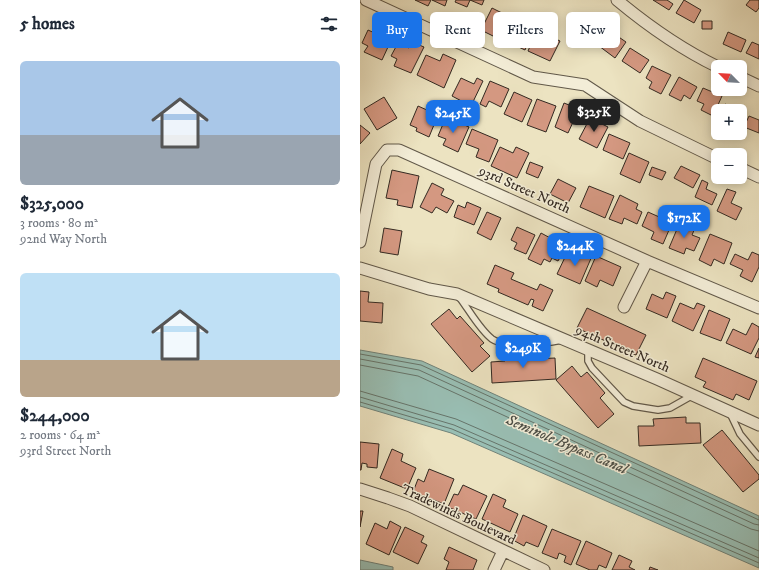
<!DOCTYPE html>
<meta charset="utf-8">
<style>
:root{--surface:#fff;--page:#f2f2f3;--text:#1f2937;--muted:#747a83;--accent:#1a73e8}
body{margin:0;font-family:"IM FELL DW Pica",serif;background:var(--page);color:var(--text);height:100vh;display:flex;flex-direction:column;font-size:15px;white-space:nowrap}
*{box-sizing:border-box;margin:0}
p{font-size:13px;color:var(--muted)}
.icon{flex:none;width:22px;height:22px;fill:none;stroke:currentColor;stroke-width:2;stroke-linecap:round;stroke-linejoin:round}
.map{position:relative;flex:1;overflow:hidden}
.drawer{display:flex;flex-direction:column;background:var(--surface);width:360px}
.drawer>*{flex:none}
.hud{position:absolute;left:12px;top:12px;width:327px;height:36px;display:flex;gap:8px}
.needle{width:26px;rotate:294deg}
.buttons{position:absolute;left:351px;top:60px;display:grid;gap:8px}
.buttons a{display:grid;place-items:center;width:36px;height:36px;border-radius:6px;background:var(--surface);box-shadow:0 2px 10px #0003;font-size:20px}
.price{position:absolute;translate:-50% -34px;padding:0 9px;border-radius:8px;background:var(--accent);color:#fff;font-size:13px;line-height:26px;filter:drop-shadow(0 1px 2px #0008)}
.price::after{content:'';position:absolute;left:50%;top:24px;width:12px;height:9px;margin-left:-6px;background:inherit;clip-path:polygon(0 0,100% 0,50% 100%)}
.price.selected{background:#222;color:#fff}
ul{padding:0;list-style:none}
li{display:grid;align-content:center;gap:8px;height:212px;padding:0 20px}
li span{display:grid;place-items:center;height:124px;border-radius:6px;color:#555}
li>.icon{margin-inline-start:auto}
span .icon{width:72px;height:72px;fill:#fffc;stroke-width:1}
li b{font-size:17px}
h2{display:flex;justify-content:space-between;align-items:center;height:48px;padding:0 20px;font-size:17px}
.pill{padding:0 14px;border-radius:6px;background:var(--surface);box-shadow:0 2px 10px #0003;font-size:14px;line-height:36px}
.pill.selected{background:var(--accent);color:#fff}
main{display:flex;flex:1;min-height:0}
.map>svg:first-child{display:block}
.water{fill:#99beb3;stroke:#708279}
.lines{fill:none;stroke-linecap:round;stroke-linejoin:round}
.shore{stroke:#66746a;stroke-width:1}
.building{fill:#d49881;stroke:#332921}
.lane-casing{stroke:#615849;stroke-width:8}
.street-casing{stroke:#615849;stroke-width:13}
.lane{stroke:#f3edd7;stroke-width:5.5}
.street{stroke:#f3edd7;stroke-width:11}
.labels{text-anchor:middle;stroke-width:3;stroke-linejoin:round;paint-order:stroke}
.street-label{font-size:14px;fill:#332921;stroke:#f3edd7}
.water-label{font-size:15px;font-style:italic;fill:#4c4e46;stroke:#f3edd7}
</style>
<main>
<section class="drawer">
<h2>5 homes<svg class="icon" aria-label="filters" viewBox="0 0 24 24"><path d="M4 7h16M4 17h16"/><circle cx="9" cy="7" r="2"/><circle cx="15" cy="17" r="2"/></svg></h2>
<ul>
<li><span style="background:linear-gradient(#a9c7e8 60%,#9aa5b1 0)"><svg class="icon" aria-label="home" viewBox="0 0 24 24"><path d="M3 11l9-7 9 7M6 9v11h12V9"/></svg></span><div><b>$325,000</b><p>3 rooms · 80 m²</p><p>92nd Way North</p></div></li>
<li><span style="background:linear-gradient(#bfe0f5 70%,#b9a48a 0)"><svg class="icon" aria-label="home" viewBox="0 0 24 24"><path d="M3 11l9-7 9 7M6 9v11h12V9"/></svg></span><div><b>$244,000</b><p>2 rooms · 64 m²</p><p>93rd Street North</p></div></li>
</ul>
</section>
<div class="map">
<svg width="399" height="570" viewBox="0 0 399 570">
<rect width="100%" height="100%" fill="#ece3c1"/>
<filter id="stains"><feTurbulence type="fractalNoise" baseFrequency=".005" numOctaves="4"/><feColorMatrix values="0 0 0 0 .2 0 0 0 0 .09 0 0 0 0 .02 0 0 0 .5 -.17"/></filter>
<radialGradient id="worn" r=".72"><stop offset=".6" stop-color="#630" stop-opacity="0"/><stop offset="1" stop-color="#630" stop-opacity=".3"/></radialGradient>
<path class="water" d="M0 350 62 361 399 516V568L91 433 0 406Z
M0 560 33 567V570H0Z"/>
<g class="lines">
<path class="shore" d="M0 354 61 365 399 520
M0 359 59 370 394 524 399 525
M0 365 58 376 391 529 399 531
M0 391 96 419 399 551
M0 397 94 425 399 558
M0 402 92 429 399 563"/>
</g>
<path class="building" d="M55 0H71L68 6Z
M72 0H87L85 6Z
M96 0H110L107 7 95 2Z
M110 0H124L122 5Z
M293 0H307L313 4 309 10Z
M324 0 341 10 334 23 316 13Z
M390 0H399V8L396 12 386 5Z
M132 8 150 17 139 39 121 30Z
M236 19 242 37 222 44 216 26Z
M162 20 175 26 165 50 152 44 154 38 148 35 153 23 159 26Z
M342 21H352V29H342Z
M22 29 34 34 22 60 4 52 8 46 2 43 8 30 19 35Z
M177 30 200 41 190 61 168 51Z
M250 31 266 42 255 58 239 46Z
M368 32 386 40 381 52 363 44Z
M52 42 64 47 51 73 34 66 37 59 31 56 38 43 49 48Z
M392 42 399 45V59L386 53Z
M270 48 289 60 280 73 262 61Z
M83 54 96 60 84 88 57 75 66 55 80 61Z
M292 66 311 75 301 94 289 88 292 82 286 78Z
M319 77 337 87 330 99 324 95 321 101 309 95Z
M101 78 114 84 117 78 123 81 111 106 92 96Z
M130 81 149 89 141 107 129 101 126 107 120 104Z
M343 88 362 96 353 116 341 110 344 104 337 101Z
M154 92 172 100 162 122 144 114Z
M24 97 37 118 17 130 4 109Z
M177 99 196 106 186 132 167 125Z
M204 103 219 109 208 133 195 127Z
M365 104 385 113 380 123V111H362Z
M58 106 78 115 69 137 56 131 57 128 50 125Z
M389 116 399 120V133L384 127Z
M86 117 109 127 98 152 83 145 86 139 78 136Z
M230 118 248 127 237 148 219 139Z
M0 125 10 133 0 144Z
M112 129 138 140 129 162 116 157 119 149 106 144Z
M249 134 270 143 263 159 243 150Z
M140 147 153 153 156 147 169 153 157 178 131 166Z
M269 153 289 162 280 183 260 174Z
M170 162 183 167 178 178 166 173Z
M321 166 340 175 333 188 314 178Z
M292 167 306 172 302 180 289 175Z
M32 170 59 176 52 208 37 205 38 200 26 198Z
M198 179 216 188 208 203 190 194Z
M342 180 348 183 346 189 357 194 352 205 335 197Z
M72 183 84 189 81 195 94 201 87 213 76 207 72 213 60 207Z
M229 186 254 196 245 218 220 207Z
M367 189 376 192 371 203 382 208 376 220 357 211Z
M260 195 278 204 276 209 282 212 277 224 264 218 262 224 249 219Z
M107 202 121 208 114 225 94 217 98 205 105 208Z
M127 212 141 218 131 240 117 233Z
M288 212 306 220 303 227 309 230 303 244 291 239 294 232 282 226Z
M320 222 335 228 332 235 340 238 334 251 326 248 324 254 309 248Z
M157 227 175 235 166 254 154 249 157 243 151 240Z
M24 228 42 231 38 255 20 252Z
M181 233 194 240 192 243 205 249 198 261 192 258 190 262 184 259 181 265 168 259Z
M350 234 372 243 364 264 354 259 351 266 339 260Z
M221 251 232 256 220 284 197 274 207 253 218 258Z
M392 252 399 255V267L392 282 380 276 383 270 370 264 375 254 388 260Z
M236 256 261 267 253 286 240 280 237 287 225 281Z
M135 265 154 273 151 279 177 290 180 284 193 290 183 311 172 306 174 300 171 299 168 305 138 292 139 289 127 284Z
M0 291 9 292 8 302 23 303 22 323 0 321Z
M306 292 316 296 307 318 286 309 292 294 303 299Z
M320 303 334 309 337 303 345 306 333 331 312 321Z
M227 308 286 335 276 355 217 328Z
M89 309 97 319 100 316 124 343 120 346 130 356 112 372 71 324Z
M349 310 370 319 361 341 340 333Z
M392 323 399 327V338L391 354 366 343 373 329 386 335Z
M399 348V358L395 357Z
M173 352 174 359 195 358 196 379 132 383 131 362 145 361V354Z
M343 358 397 381 389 400 376 394 373 400 343 387 346 382 335 377Z
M212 366 221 377 227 372 245 393 240 398 254 414 238 428 196 380Z
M326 417V423H340L341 443 279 446 278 426H294L293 419Z
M362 430 399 475V479L383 492 343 445Z
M0 442 19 444 17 468 7 467V464L2 463 1 470H0Z
M32 449 43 454 41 461 56 468 47 489 20 478Z
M69 469 94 479 84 504 53 492 58 479 64 482Z
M103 485 127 496 116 519 88 507 94 494 98 495Z
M133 494 146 500 143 507 158 514 150 532 122 519Z
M0 511H3L0 527Z
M163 515 187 526 178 547 166 542 164 546 153 540Z
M30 521 41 527 29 555 6 544 15 523 27 529Z
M45 527 64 536 61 542 67 545 58 564 33 552Z
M192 529 221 541 211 565 204 562 206 556 199 553 197 559 182 553Z
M226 541 252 553 246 568 239 565 237 570H230L216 564Z
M89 547 117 560 113 570H86L89 562 84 559Z
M259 555 272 561 269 567 275 570H252Z
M290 567 298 570H289Z"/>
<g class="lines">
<defs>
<path id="lane" d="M100 298C109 310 120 330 132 339 146 349 186 343 202 340
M228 350V361L232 368 264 402 273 406 298 410 310 408 333 395
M370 413 380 434 399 457"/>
<path id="street" d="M6 0 173 77 225 85 280 121 358 159
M257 0C287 25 323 50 358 67
M380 77 399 86
M380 168 399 177
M0 242 16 164 27 150H39L287 261 399 308
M0 268 69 289 97 294 297 379 399 425
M264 307 287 261
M0 489 28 498 50 506 184 570
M134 570 143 551"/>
</defs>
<use href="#lane" class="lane-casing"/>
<use href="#street" class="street-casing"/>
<use href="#lane" class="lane"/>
<use href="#street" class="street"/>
</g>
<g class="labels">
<g class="street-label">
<text transform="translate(165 189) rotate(24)" y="5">93rd Street North</text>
<text transform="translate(263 348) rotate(23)" y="5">94th Street North</text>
<text transform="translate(99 514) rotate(25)" y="5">Tradewinds Boulevard</text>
</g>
<g class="water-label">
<text transform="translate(207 444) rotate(23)" y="5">Seminole Bypass Canal</text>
</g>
</g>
<rect width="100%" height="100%" filter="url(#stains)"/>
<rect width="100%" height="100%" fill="url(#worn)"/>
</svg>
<div class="buttons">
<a><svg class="needle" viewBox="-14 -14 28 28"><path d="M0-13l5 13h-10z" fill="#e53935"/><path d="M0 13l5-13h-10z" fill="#747a83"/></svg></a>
<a>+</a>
<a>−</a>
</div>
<b class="price selected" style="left:234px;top:133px">$325K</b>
<b class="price" style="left:93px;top:134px">$245K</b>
<b class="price" style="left:324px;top:239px">$172K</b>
<b class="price" style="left:215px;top:267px">$244K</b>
<b class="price" style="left:163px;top:369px">$249K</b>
<div class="hud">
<a class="pill selected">Buy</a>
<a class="pill">Rent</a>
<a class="pill">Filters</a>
<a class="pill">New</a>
</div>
</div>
</main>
